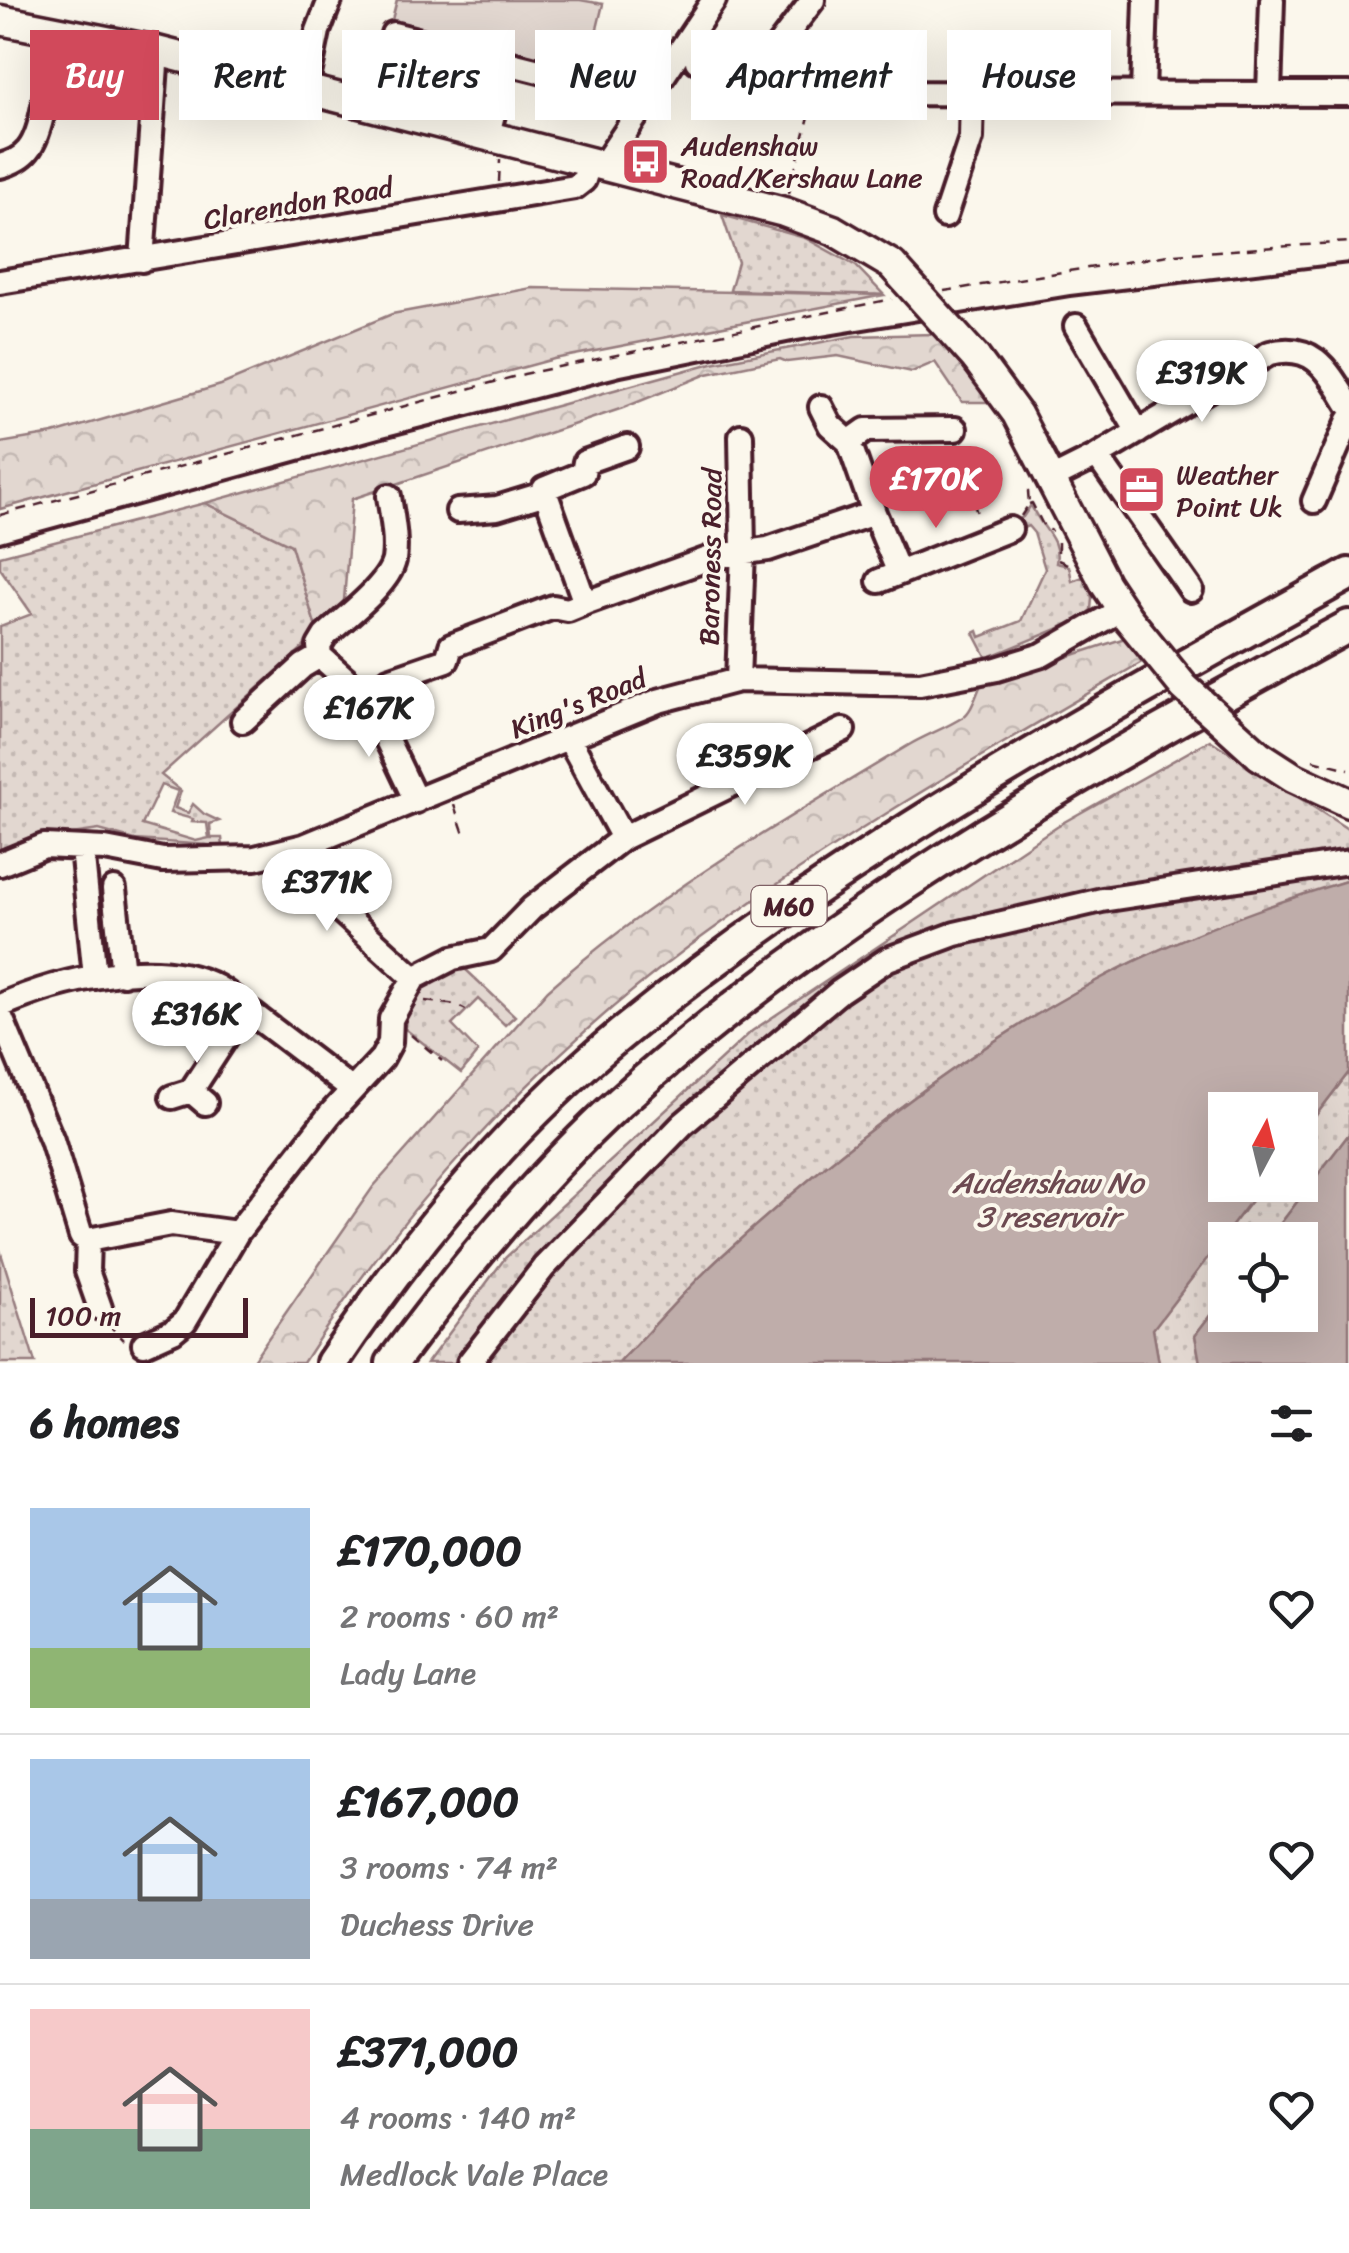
<!DOCTYPE html>
<meta charset="utf-8">
<style>
:root{--surface:#fff;--page:#f2f2f2;--text:#202124;--muted:#757577;--line:#e0e0e0;--accent:#d1495b}
body{margin:0;font-family:Sriracha,sans-serif;background:var(--page);color:var(--text);height:100vh;display:flex;flex-direction:column;font-size:38px;white-space:nowrap}
*{box-sizing:border-box;margin:0}
p{font-size:32px;color:var(--muted)}
.icon{flex:none;width:55px;height:55px;fill:none;stroke:currentColor;stroke-width:2;stroke-linecap:round;stroke-linejoin:round}
.map{position:relative;height:1363px;overflow:hidden}
.panel{display:flex;flex-direction:column;background:var(--surface);flex:1}
.panel>*{flex:none}
.top-card{position:absolute;left:30px;top:30px;width:1290px;height:90px;display:flex;gap:20px}
.needle{width:65px;rotate:7deg}
.buttons{position:absolute;left:1208px;top:1092px;display:grid;gap:20px}
.buttons a{display:grid;place-items:center;width:110px;height:110px;border-radius:0px;background:var(--surface);box-shadow:0 10px 40px #0002;font-size:50px}
.scale{position:absolute;left:30px;bottom:25px;width:218px;box-sizing:border-box;padding-left:10px;border:5px solid #4a1f2b;border-top:0;font-size:28px;line-height:35px;white-space:nowrap;color:#4a1f2b;-webkit-text-stroke:8px #fbf7ec;paint-order:stroke}
.price{position:absolute;translate:-50% -85px;padding:0 22px;border-radius:35px;background:#fff;color:#222;font-size:32px;line-height:65px;filter:drop-shadow(0 2px 5px #0008)}
.price::after{content:'';position:absolute;left:50%;top:60px;width:30px;height:22px;margin-left:-15px;background:inherit;clip-path:polygon(0 0,100% 0,50% 100%)}
.price.current{background:var(--accent);color:#fff}
ul{padding:0;list-style:none}
li{display:flex;align-items:center;gap:30px;height:250px;padding:0 30px}
li+li{border-top:2px solid var(--line)}
li span{display:grid;place-items:center;flex:none;width:280px;height:200px;border-radius:0px;color:#555}
li>.icon{margin-inline-start:auto}
span .icon{width:120px;height:120px;fill:#fffc;stroke-width:1}
li b{font-size:42px}
h2{display:flex;justify-content:space-between;align-items:center;height:120px;padding:0 30px;font-size:42px}
.tag{padding:0 35px;border-radius:0px;background:var(--surface);box-shadow:0 10px 40px #0002;font-size:35px;line-height:90px}
.tag.current{background:var(--accent);color:#fff}
.map>svg:first-child{display:block}
.grass{fill:url(#grass-dots);stroke:#967b7e;stroke-width:2.5;fill-rule:evenodd}
.forest{fill:url(#forest-crowns);stroke:#967b7e;stroke-width:2.5}
.green{fill:#e2d7d0;stroke:#967b7e;stroke-width:2.5}
.water{fill:#bfadaa;stroke:#907477;stroke-width:2.5}
.lines{fill:none;stroke-linecap:round;stroke-linejoin:round}
.minor-casing{stroke:#4a1f2b;stroke-width:30}
.major-casing{stroke:#4a1f2b;stroke-width:35}
.highway-casing{stroke:#4a1f2b;stroke-width:38}
.path{stroke:#4a1f2b;stroke-width:2.5;stroke-dasharray:10 8;stroke-linecap:butt}
.minor{stroke:#fbf7ec;stroke-width:22}
.major{stroke:#fbf7ec;stroke-width:28}
.highway{stroke:#fbf7ec;stroke-width:30}
.rail{stroke:#4a1f2b;stroke-width:4}
.major-bridge-casing{stroke:#4a1f2b;stroke-width:35;stroke-linecap:butt}
.major-bridge{stroke:#fbf7ec;stroke-width:28}
.labels{text-anchor:middle;stroke-width:8;stroke-linejoin:round;paint-order:stroke}
.shield{fill:#fbf7ec;stroke:#7f6065;stroke-width:2.5}
.shield-label{font-size:25px;font-weight:bold;fill:#4a1f2b}
.poi-label{font-size:28px;fill:#4a1f2b;stroke:#fbf7ec;text-anchor:start}
.street-label{font-size:28px;fill:#4a1f2b;stroke:#fbf7ec}
.water-label{font-size:30px;font-style:italic;fill:#6d4a51;stroke:#fbf7ec}
</style>
<div class="map">
<svg width="1349" height="1363" viewBox="0 0 1349 1363">
<defs>
<pattern id="grass-dots" width="8" height="8" patternUnits="userSpaceOnUse" patternTransform="scale(2.5)"><rect width="8" height="8" fill="#e2d7d0"/><path d="M2 2h.1M6 6h.1" fill="none" stroke="#c3b8b3" stroke-width="1.8" stroke-linecap="round"/></pattern>
<pattern id="forest-crowns" width="20" height="18" patternUnits="userSpaceOnUse" patternTransform="scale(2.5)"><rect width="20" height="18" fill="#e2d7d0"/><path d="M2 6a3 3 0 1 1 6 0M12 15a3 3 0 1 1 6 0" fill="none" stroke="#c3b8b3"/></pattern>
</defs>
<rect width="100%" height="100%" fill="#fbf7ec"/>
<filter id="ink" filterUnits="userSpaceOnUse"><feTurbulence type="fractalNoise" baseFrequency=".01" numOctaves="2"/><feDisplacementMap in="SourceGraphic" scale="20" xChannelSelector="R" yChannelSelector="G"/><feConvolveMatrix kernelMatrix="1 2 1 2 8 2 1 2 1" color-interpolation-filters="sRGB"/></filter>
<g filter="url(#ink)">
<path class="grass" d="M722 215 805 238 856 266 884 295 730 290 738 262Z
M205 503 291 545 318 634 161 775 181 791 175 808 188 813 193 804 204 814 219 821 210 824 211 838H222L223 846 135 840 99 830 38 839 0 853V626L32 614 0 568V556ZM161 785 178 791 170 813 193 819 192 822 207 823 209 838 196 841 142 825Z
M1031 505C1041 529 1061 538 1056 563L1069 566 1072 581 1086 576 1092 598 1091 610 1079 620 987 658 974 633 978 631 980 637 1021 621 1045 569 1034 533 1028 526 1016 531 1013 522 1023 517Z
M1210 740 1349 830V880C1263 909 1176 937 1096 981 961 1053 837 1151 724 1254 687 1287 654 1327 619 1363H427L505 1258 752 1031 1057 826Z
M463 967 515 1016 505 1025 478 999 452 1025 478 1052 461 1073 404 1028C411 996 430 974 463 967Z
M1349 1072V1134L1268 1240H1225V1296L1195 1335 1200 1363H1159L1153 1329 1263 1185H1300V1136Z
M0 1250 35 1363H0Z"/>
<path class="forest" d="M532 288 884 295 554 359 0 509V443L53 434 221 385 392 314Z
M934 334 991 402H962L935 362 912 372 838 356 787 362 780 359 707 374 623 408 352 499 343 613 318 634 291 545 205 503 712 363 854 336Z
M1125 638 1142 662C987 752 831 841 687 948 537 1060 404 1205 303 1363H251L373 1187 548 990C656 894 785 819 909 745 926 735 946 728 963 717 972 711 976 695 981 685Z"/>
<path class="green" d="M397 0H580L603 4 596 33 607 38 598 85 390 28Z"/>
<path class="water" d="M1349 880V1072L1300 1136V1110H1225V1185H1263L1153 1329 1159 1363H619C654 1327 687 1287 724 1254 837 1151 961 1053 1096 981 1175 938 1263 906 1349 880Z
M1349 1134V1363H1200L1195 1335 1225 1296V1315H1300V1240H1268Z"/>
<g class="lines">
<defs>
<path id="minor" d="M393 34 626 93 648 102
M697 61 815 93 1349 94
M756 75 813 0
M306 89 318 31 330 0
M1143 93 1146 0
M1269 94 1272 0
M488 134 506 63
M604 164 714 0
M0 166C11 163 21 159 28 150 47 127 49 60 53 30
M945 216 971 138 972 94
M142 260 157 51
M0 282 575 187 584 180 590 160
M1076 326 1138 432
M821 407 830 425 849 442
M627 447 585 462 583 473 544 489 585 603 716 556 768 549 874 513 849 442 866 430 955 429
M1097 456 1191 590
M1051 479 1097 456 1270 353C1314 342 1328 371 1349 405
M1314 501 1349 420
M458 511 497 508 546 493
M874 513 899 573
M879 581 1010 529
M320 656 319 646 325 636C343 619 389 585 394 560 397 539 392 517 389 496
M738 680 743 551 741 436
M367 698 389 680 447 660 451 646 553 607 568 610 585 603
M243 721 303 666 320 656 367 698 416 801
M569 739 623 838
M304 846 323 895 414 978
M82 848 95 977
M0 864 44 846 105 849 163 860 255 858 304 846 658 701 738 680 920 684 997 669 1042 655 1122 609
M114 889 123 974
M0 1006C58 980 157 955 217 987 230 994 242 1007 254 1015 287 1040 320 1065 352 1090
M0 1015 52 1140 81 1236 88 1240 171 1224 237 1233
M191 1091 245 1008
M172 1097 191 1091 205 1103
M88 1240 87 1271 100 1308
M144 1344 173 1331 185 1321 237 1233 331 1113 382 1058 390 1043 391 1019 414 978 453 958 491 950 532 908 623 838 843 730
M469 1363 544 1267 683 1124 839 992 888 959 955 934 1102 900 1349 862"/>
<path id="major" d="M0 20 157 51 784 212 833 230 892 265
M975 357 1017 414 1105 584 1127 617
M1259 755 1293 777 1349 803"/>
<path id="highway" d="M332 1363C413 1243 508 1126 621 1034 844 852 1098 713 1349 574
M392 1363C460 1272 537 1177 621 1101 836 907 1096 764 1349 626"/>
</defs>
<use href="#minor" class="minor-casing"/>
<use href="#major" class="major-casing"/>
<use href="#highway" class="highway-casing"/>
<path class="path" d="M499 182 500 160
M789 193 811 109
M944 291 1175 254 1349 242
M918 450 929 478
M953 484 966 481 979 519
M1029 504 1032 503 1044 527 1052 531
M0 515 524 374 892 299
M1021 516 1029 504 1028 491 1032 489
M1058 542V560L1070 565
M1313 760 1349 769
M454 805 465 837
M425 1001 456 1005 466 1010
M411 1035 442 1061
M107 1323 124 1340"/>
<use href="#minor" class="minor"/>
<use href="#major" class="major"/>
<use href="#highway" class="highway"/>
<path class="rail" d="M0 543 379 439 621 377 797 341 1070 296 1349 263"/>
<defs>
<path id="major-bridge" d="M892 265 975 357
M1127 617 1184 687 1259 755"/>
</defs>
<use href="#major-bridge" class="major-bridge-casing"/>
<use href="#major-bridge" class="major-bridge"/>
</g>
</g>
<defs>
<symbol id="bus-square" viewBox="-11 -11 22 22"><rect x="-9" y="-9" width="18" height="18" rx="4" fill="#d1495b" stroke="#fbf7ec"/><path d="M-5-6H5V4H4V6H2V4H-2V6H-4V4H-5ZM-3.5-4V0h7V-4ZM-3.5 1.2v1.5H-2V1.2ZM2 1.2v1.5H3.5V1.2Z" fill="#fff"/></symbol>
<symbol id="office-square" viewBox="-11 -11 22 22"><rect x="-9" y="-9" width="18" height="18" rx="4" fill="#d1495b" stroke="#fbf7ec"/><path d="M-6-3h4V-5.5h4V-3h4V5H-6ZM-1-4.5V-3h2v-1.5ZM-6 0V1H6V0Z" fill="#fff"/></symbol>
</defs>
<g fill-rule="evenodd">
<use href="#bus-square" x="618" y="134" width="55" height="55"/>
<use href="#office-square" x="1114" y="462" width="55" height="55"/>
</g>
<g class="labels">
<rect class="shield" x="751.5" y="886" width="75" height="40" rx="8"/>
<g class="shield-label">
<text x="789" y="915">M60</text>
</g>
<g class="poi-label">
<text x="681" y="155">Audenshaw<tspan x="681" dy="32">Road/Kershaw Lane</tspan></text>
<text x="1176" y="484">Weather<tspan x="1176" dy="32">Point Uk</tspan></text>
</g>
<g class="street-label">
<text transform="translate(298 203) rotate(-10)" y="10">Clarendon Road</text>
<text transform="translate(710 557) rotate(-89)" y="10">Baroness Road</text>
<text transform="translate(578 703) rotate(-22)" y="10">King's Road</text>
</g>
<g class="water-label">
<text x="1048" y="1193">Audenshaw No<tspan x="1048" dy="34">3 reservoir</tspan></text>
</g>
</g>
</svg>
<div class="buttons">
<a><svg class="needle" viewBox="-14 -14 28 28"><path d="M0-13l5 13h-10z" fill="#e53935"/><path d="M0 13l5-13h-10z" fill="#757577"/></svg></a>
<a><svg class="icon" aria-label="locate" viewBox="0 0 24 24"><circle cx="12" cy="12" r="6"/><path d="M12 2v4M12 18v4M2 12h4M18 12h4"/></svg></a>
</div>
<div class="scale">100 m</div>
<b class="price" style="left:1202px;top:425px">£319K</b>
<b class="price current" style="left:936px;top:531px">£170K</b>
<b class="price" style="left:369px;top:760px">£167K</b>
<b class="price" style="left:745px;top:808px">£359K</b>
<b class="price" style="left:327px;top:934px">£371K</b>
<b class="price" style="left:197px;top:1066px">£316K</b>
<div class="top-card">
<a class="tag current">Buy</a>
<a class="tag">Rent</a>
<a class="tag">Filters</a>
<a class="tag">New</a>
<a class="tag">Apartment</a>
<a class="tag">House</a>
</div>
</div>
<section class="panel">
<h2>6 homes<svg class="icon" aria-label="filters" viewBox="0 0 24 24"><path d="M4 7h16M4 17h16"/><circle cx="9" cy="7" r="2"/><circle cx="15" cy="17" r="2"/></svg></h2>
<ul>
<li><span style="background:linear-gradient(#a9c7e8 70%,#8fb573 0)"><svg class="icon" aria-label="home" viewBox="0 0 24 24"><path d="M3 11l9-7 9 7M6 9v11h12V9"/></svg></span><div><b>£170,000</b><p>2 rooms · 60 m²</p><p>Lady Lane</p></div><svg class="icon" aria-label="heart" viewBox="0 0 24 24"><path d="M12 20l-8-8c-3-5 5-10 8-4 3-6 11-1 8 4z"/></svg></li>
<li><span style="background:linear-gradient(#a9c7e8 70%,#9aa5b1 0)"><svg class="icon" aria-label="home" viewBox="0 0 24 24"><path d="M3 11l9-7 9 7M6 9v11h12V9"/></svg></span><div><b>£167,000</b><p>3 rooms · 74 m²</p><p>Duchess Drive</p></div><svg class="icon" aria-label="heart" viewBox="0 0 24 24"><path d="M12 20l-8-8c-3-5 5-10 8-4 3-6 11-1 8 4z"/></svg></li>
<li><span style="background:linear-gradient(#f6c9c9 60%,#7fa58c 0)"><svg class="icon" aria-label="home" viewBox="0 0 24 24"><path d="M3 11l9-7 9 7M6 9v11h12V9"/></svg></span><div><b>£371,000</b><p>4 rooms · 140 m²</p><p>Medlock Vale Place</p></div><svg class="icon" aria-label="heart" viewBox="0 0 24 24"><path d="M12 20l-8-8c-3-5 5-10 8-4 3-6 11-1 8 4z"/></svg></li>
</ul>
</section>
